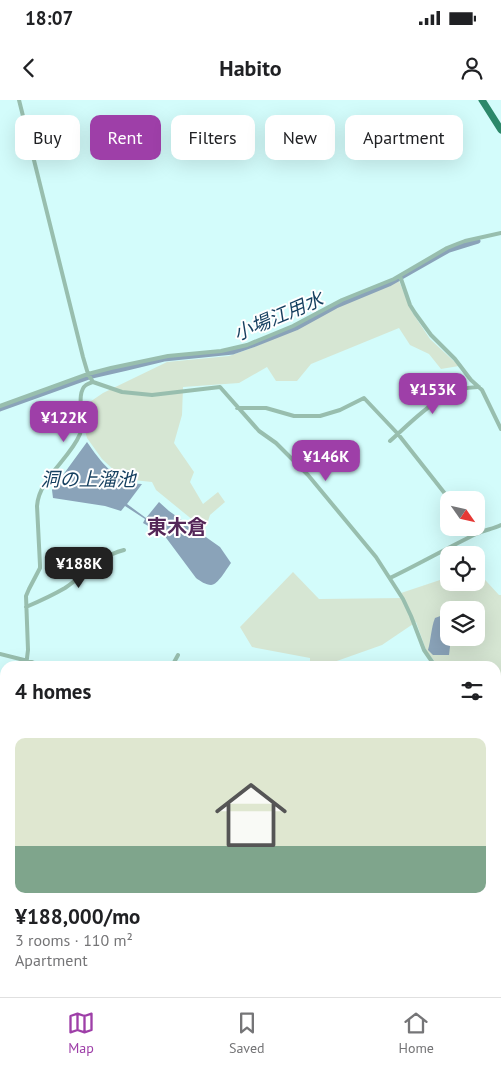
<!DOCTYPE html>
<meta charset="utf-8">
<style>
:root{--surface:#fff;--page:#f6f6f6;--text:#202124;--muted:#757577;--line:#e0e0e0;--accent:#9e3fa8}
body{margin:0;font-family:"PT Sans","Noto Sans JP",sans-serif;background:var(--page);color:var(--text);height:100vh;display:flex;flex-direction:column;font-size:19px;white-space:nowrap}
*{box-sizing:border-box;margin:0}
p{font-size:16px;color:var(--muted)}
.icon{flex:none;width:28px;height:28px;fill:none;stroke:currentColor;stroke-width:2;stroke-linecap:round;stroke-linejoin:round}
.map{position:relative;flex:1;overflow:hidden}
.side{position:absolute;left:0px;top:561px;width:501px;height:336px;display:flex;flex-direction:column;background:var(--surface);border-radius:15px 15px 0 0;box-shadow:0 5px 20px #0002}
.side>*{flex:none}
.top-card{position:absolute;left:15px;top:15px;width:471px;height:45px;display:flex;gap:10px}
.needle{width:32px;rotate:124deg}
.controls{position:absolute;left:440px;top:391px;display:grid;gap:10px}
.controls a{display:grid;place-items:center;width:45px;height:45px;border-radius:10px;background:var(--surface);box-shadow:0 5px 20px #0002;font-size:25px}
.price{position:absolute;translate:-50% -42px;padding:0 11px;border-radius:10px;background:var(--accent);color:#fff;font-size:16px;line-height:32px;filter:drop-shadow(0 1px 2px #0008)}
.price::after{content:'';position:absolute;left:50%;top:30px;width:15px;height:11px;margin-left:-8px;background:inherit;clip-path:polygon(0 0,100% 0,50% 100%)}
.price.current{background:#222;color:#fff}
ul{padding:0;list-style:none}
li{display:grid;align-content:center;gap:10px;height:265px;padding:0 15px}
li+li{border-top:1px solid var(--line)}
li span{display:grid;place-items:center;height:155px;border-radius:10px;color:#555}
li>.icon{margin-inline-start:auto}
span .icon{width:90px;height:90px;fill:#fffc;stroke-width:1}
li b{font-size:21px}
h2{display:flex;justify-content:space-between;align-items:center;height:60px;padding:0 15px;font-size:21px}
.pill{padding:0 18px;border-radius:10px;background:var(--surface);box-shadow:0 5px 20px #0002;font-size:18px;line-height:45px}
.pill.current{background:var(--accent);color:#fff}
.status{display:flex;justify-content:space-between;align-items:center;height:35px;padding:0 25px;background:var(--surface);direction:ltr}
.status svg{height:14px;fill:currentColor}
header{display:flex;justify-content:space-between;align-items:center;height:65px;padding:0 15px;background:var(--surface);font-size:22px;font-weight:600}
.dock{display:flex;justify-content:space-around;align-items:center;height:70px;border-top:1px solid var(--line);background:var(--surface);font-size:14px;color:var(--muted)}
.dock a{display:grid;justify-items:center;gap:2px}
.dock .current{color:var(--accent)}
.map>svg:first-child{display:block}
.built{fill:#c0f4f2}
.green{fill:#d6e6d3;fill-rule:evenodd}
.water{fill:#8aa3b9}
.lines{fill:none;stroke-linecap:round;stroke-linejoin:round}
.canal{stroke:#8aa3b9;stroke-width:5}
.minor{stroke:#98beae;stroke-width:4}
.primary{stroke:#439075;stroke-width:6}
.trunk{stroke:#2c886a;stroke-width:7}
.labels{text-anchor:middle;stroke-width:4;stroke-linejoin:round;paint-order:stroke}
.water-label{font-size:19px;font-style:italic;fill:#153f5f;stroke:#fff}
.quarter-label{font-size:20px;font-weight:bold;fill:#542658;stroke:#fff}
</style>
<div class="status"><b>18:07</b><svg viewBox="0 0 49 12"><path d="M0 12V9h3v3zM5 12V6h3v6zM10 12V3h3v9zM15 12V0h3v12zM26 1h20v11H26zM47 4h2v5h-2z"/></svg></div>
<header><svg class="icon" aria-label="back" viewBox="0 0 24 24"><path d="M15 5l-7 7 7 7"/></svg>Habito<svg class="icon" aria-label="person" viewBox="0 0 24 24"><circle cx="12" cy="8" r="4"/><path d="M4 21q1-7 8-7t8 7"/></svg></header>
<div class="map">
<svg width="501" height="897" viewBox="0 0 501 897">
<rect width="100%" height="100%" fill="#d3fcfb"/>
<path class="built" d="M501 819V849H498L501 873V897H442L441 893 496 892V820Z"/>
<path class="green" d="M399 181 412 212 430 239 459 266 441 269 429 254 410 245 399 228 311 264 297 281H276L267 267 239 283 183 287 182 315 174 343 194 372 190 382 203 404 218 392 225 402 210 415 207 424 194 421 156 390 152 382 133 380 116 372 102 359 87 338 84 327V306L103 293 167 262 229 256 249 249 294 230 338 206Z
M476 470 499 495H501V624L496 627V566H438L426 550 416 522 382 545 334 562 337 566H310V558L252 547 240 527 293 472 319 499 403 498 401 493 449 477V482H476ZM449 510H476V538H449Z"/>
<path class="water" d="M87 342C100 361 117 384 142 384L127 404 146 418 159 402 169 411 220 447 231 463C227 468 218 485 211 485 206 485 200 481 196 478L164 435 143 423 145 419 125 406 121 411 105 406 53 398 52 390Z
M443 515 449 517V538H451L449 555H433L428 550C431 540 431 528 435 518Z"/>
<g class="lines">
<path class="canal" d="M0 309 92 276 127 268 164 259 233 252 253 245 296 228 336 206 389 184 449 150 478 141"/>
<path class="minor" d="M19 0 83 257 88 274 93 282 122 292 152 295 220 287 259 331 276 343 308 375 376 457 403 499 411 516 424 550 435 566
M400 176 410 205 415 213 431 235 455 259 471 280 482 290 501 329
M0 306 88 274 111 268 168 256 221 251 247 245 293 226 342 200 394 179 447 148 457 144 465 141 501 133
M237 308H266L294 316H320L340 310 364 298 398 334 450 400
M390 341C414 320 444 286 479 287
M390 478C419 464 447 448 476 434 484 430 493 429 501 425
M26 507C40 501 53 495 65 488 86 474 97 457 124 450
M0 554 32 562 42 566
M26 566 28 550 26 496 29 489 40 468V465L37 406C39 378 70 359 80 334 85 320 75 293 86 285 86 285 92 282 93 282
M172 566 178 555
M496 631 501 628
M496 635 501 646
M0 748 5 747
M0 785 5 786
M496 850 501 851
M72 892 73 897
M248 892 249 897
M189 897 193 892"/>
<path class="primary" d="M0 665 5 663
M496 668 501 669
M0 672 5 670
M496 675H501"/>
<path class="trunk" d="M482 0 501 30"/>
</g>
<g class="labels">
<g class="water-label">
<text transform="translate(278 216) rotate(-23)" y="7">小場江用水</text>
<text x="88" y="386">洞の上溜池</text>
</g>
<g class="quarter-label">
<text x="177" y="434">東木倉</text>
</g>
</g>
</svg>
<div class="controls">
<a><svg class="needle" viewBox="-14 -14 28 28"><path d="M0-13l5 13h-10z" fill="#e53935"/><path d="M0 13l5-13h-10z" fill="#757577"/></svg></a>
<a><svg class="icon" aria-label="locate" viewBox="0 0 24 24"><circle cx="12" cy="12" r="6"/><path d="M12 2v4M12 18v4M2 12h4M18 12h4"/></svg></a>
<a><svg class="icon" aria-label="layers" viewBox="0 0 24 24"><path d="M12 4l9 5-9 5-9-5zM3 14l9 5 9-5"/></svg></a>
</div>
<b class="price" style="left:433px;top:315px">¥153K</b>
<b class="price" style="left:64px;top:343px">¥122K</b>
<b class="price" style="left:326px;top:382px">¥146K</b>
<b class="price current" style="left:79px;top:489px">¥188K</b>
<div class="top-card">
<a class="pill">Buy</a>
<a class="pill current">Rent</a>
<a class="pill">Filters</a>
<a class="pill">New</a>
<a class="pill">Apartment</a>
</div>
<section class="side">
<h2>4 homes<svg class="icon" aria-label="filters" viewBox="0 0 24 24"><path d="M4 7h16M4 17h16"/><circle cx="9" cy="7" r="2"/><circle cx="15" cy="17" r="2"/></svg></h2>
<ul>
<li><span style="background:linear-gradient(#dfe7d0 70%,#7fa58c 0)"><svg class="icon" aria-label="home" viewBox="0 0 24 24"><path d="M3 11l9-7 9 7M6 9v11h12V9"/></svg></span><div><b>¥188,000/mo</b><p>3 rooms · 110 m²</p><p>Apartment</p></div></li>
</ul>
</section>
</div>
<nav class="dock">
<a class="current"><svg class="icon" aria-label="map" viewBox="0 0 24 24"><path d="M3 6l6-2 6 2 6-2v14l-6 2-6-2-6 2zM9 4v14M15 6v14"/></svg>Map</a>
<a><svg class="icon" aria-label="saved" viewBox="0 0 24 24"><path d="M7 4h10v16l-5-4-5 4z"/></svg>Saved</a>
<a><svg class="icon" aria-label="home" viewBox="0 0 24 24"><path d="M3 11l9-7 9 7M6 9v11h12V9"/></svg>Home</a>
</nav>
